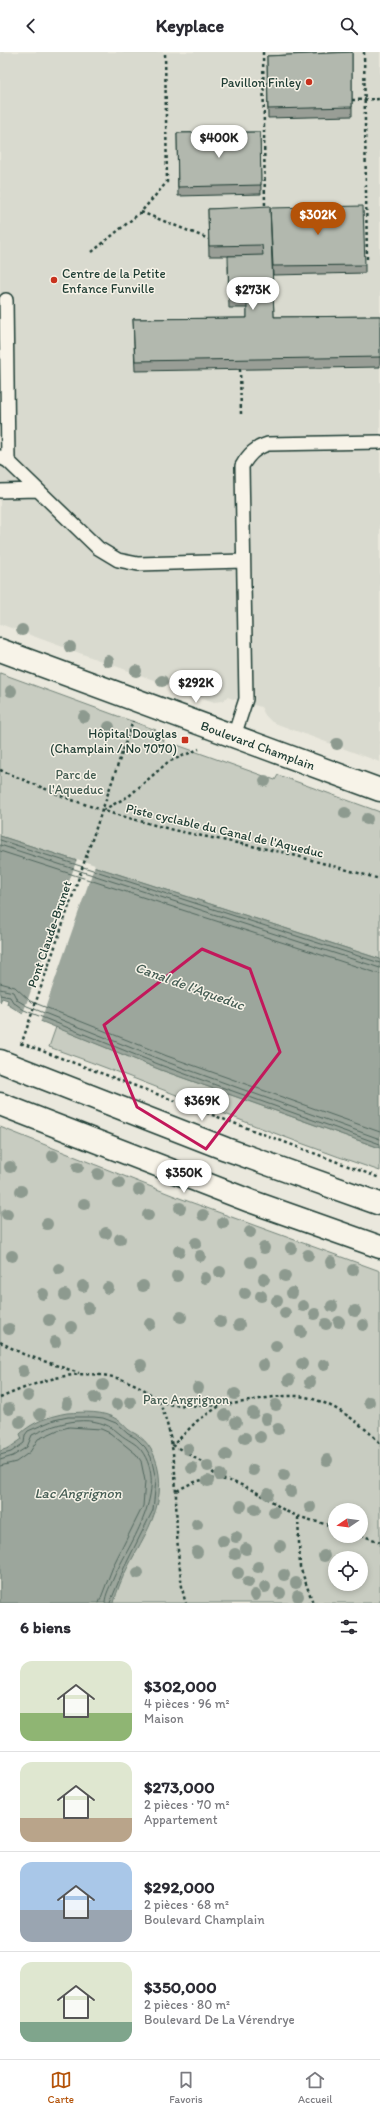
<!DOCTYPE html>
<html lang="fr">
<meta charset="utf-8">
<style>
:root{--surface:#fff;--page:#f7f7f7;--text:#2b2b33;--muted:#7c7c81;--line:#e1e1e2;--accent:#b45309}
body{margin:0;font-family:Itim,sans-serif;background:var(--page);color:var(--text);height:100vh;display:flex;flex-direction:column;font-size:15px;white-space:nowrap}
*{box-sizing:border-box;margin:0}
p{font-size:13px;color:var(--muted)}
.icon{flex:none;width:22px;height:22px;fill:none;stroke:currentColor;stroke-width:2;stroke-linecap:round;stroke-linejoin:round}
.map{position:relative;height:1551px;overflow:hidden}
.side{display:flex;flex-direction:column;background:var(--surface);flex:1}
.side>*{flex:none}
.needle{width:26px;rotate:257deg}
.buttons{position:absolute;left:328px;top:1451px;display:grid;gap:8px}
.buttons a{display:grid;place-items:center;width:40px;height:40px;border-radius:50%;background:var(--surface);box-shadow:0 2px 6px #0003;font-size:20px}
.price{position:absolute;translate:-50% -34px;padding:0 9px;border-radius:14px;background:#fff;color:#222;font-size:13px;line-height:26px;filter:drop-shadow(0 1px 2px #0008)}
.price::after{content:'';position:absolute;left:50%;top:24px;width:12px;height:9px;margin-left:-6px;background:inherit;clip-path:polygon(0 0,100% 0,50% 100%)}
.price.active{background:var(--accent);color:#fff}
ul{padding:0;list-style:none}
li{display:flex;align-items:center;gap:12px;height:100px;padding:0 20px}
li+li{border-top:1px solid var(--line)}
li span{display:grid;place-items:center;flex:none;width:112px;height:80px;border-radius:12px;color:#555}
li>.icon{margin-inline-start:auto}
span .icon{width:48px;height:48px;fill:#fffc;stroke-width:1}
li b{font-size:17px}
h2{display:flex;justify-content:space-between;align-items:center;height:48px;padding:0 20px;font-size:17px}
header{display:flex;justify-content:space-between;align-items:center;height:52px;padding:0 20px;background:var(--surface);font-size:18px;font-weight:700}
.tabs{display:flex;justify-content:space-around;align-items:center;height:56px;border-top:1px solid var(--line);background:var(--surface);font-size:11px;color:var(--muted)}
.tabs a{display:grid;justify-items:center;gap:2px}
.tabs .active{color:var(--accent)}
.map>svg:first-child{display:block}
.built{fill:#d9dacf}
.green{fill:#c8ccc1;stroke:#74847a;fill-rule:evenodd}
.water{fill:#9ca69c;stroke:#6a7c72}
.pier{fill:#eae8dd}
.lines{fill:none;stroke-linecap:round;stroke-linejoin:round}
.shore{stroke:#51675e;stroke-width:1}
.lane-casing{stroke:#1f3d34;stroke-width:16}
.secondary-casing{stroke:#1f3d34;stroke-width:25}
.path{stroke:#1f3d34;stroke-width:2.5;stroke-dasharray:3 3;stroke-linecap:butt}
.lane{stroke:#f7f3e8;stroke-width:13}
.secondary{stroke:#f7f3e8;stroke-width:22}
.tree{fill:#8d9a8f}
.wall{fill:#999e96;stroke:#1f3d34}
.building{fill:#b2b8ae;stroke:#1f3d34}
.marked{fill:none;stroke:#c2185b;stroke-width:3;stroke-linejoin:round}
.poi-dot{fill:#c8321e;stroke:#f7f3e8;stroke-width:1.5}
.labels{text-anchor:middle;stroke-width:3;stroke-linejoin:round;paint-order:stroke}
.poi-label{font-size:13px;fill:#1f3d34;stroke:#f7f3e8;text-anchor:end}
.street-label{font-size:13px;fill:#1f3d34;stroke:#f7f3e8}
.park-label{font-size:13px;fill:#415a50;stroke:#f7f3e8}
.water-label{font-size:14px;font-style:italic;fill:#445c53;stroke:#f7f3e8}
</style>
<header><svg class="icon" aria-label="back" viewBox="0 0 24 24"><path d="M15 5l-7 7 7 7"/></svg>Keyplace<svg class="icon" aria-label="search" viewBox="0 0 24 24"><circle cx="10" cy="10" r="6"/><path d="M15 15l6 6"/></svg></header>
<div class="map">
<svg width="380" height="1551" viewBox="0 0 380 1551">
<rect width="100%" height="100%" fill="#eae8dd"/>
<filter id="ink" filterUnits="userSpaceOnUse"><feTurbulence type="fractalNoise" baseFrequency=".025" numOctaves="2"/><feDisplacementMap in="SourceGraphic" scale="8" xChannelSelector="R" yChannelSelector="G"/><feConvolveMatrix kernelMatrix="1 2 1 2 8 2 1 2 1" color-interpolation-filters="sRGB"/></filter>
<g filter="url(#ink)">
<path class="built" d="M0 0H380V710L272 670 265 663 261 655 227 645 222 649 214 650 0 572Z"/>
<path class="green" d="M0 621 156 678 154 684 164 688 163 694 175 698 177 693 275 728 278 723 380 760V907L0 784Z
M56 975 161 1018 380 1096V1119C268 1082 160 1034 49 995Z
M0 1075 182 1147 380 1219V1551H0ZM335 1458H361V1484H335ZM335 1506H361V1532H335Z"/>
<path class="water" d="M0 784 380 907V1096L161 1018 23 962 7 952 8 948 2 946 0 950Z
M67 1361C84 1360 103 1358 118 1368 123 1371 126 1377 132 1380 145 1386 153 1397 157 1412 171 1467 125 1501 114 1551H0V1399L9 1396 22 1387 20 1382C32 1370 50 1364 67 1361Z"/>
<path class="pier" d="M77 807 95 813 40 971 22 964Z"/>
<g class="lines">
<path class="shore" d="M0 788 380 911
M0 793 380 916
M0 799 380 922
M0 931 15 935 30 949 167 1004 380 1080
M0 937 13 940 17 948 27 954 164 1009 380 1087
M0 943 10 945 13 950 24 958 163 1014 380 1092
M0 1403 11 1400 24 1391 25 1383 28 1379 54 1368 68 1365H94L103 1366 116 1371 128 1382 136 1386 145 1395 151 1405 156 1428 153 1458 124 1516 110 1551
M0 1408 13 1404 27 1395 32 1383C59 1370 95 1359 120 1382 127 1388 136 1391 141 1398 170 1437 130 1490 114 1525 111 1533 105 1542 105 1551
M0 1414 16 1410 30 1400 38 1387 58 1378 69 1375 101 1377 110 1381 136 1402 141 1409 145 1429 143 1454 114 1512 99 1551"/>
<defs>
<path id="lane" d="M6 248 8 409
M0 405 8 409 98 496 118 508 138 512 243 509
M0 439 36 438
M234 684 246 647 242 414C249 402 255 396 268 392L380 390"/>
<path id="secondary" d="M0 598 380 738
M0 1009 226 1097 380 1152
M0 1052 250 1149 380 1195"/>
</defs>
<use href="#lane" class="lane-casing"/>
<use href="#secondary" class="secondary-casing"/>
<path class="path" d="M263 0 265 156
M364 0 367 208
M352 48 380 47
M141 160 209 187
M92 200 141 160 167 130 165 0
M240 317 241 362
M0 718 72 748 114 762 173 778 286 801 380 827
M103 758 129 744 168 710 199 697
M21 991 380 1126
M21 993 133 669
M0 1290 23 1302 79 1321
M0 1346C46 1326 88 1311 136 1333 149 1339 158 1351 173 1353 192 1354 212 1354 231 1352 252 1349 275 1343 297 1344 327 1346 360 1370 380 1391
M159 1349C182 1403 173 1452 179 1509 181 1522 181 1538 186 1551
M219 1426 200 1409 173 1393 197 1369 221 1353
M177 1439C211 1417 236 1428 268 1447 275 1451 281 1457 288 1460 303 1467 319 1470 335 1475
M298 1465 300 1515 313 1551
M361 1483 380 1490"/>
<use href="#lane" class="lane"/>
<use href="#secondary" class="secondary"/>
</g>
<g class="tree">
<circle cx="22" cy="578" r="6"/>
<circle cx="70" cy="595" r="6"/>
<circle cx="108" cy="609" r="6"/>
<circle cx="136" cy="619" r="6"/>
<circle cx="162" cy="629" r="6"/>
<circle cx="188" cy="638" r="6"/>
<circle cx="11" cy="639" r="6"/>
<circle cx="84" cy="665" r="6"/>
<circle cx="109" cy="675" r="6"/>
<circle cx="337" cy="692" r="6"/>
<circle cx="265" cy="729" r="6"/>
<circle cx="345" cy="761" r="6"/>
<circle cx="367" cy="767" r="6"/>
<circle cx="53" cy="1104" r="6"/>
<circle cx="10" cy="1115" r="6"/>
<circle cx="78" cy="1115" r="6"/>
<circle cx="98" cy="1122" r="6"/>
<circle cx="119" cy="1131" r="6"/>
<circle cx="139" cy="1138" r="6"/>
<circle cx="21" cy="1139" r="6"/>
<circle cx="84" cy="1152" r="6"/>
<circle cx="180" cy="1156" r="6"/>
<circle cx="7" cy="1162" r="6"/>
<circle cx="148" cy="1163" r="6"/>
<circle cx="203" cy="1163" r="6"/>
<circle cx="223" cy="1171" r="6"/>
<circle cx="47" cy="1172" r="6"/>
<circle cx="250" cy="1180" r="6"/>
<circle cx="106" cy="1181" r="6"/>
<circle cx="120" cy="1187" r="6"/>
<circle cx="196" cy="1191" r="6"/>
<circle cx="264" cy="1196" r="6"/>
<circle cx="291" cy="1196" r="6"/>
<circle cx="179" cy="1199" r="6"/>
<circle cx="308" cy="1203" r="6"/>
<circle cx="12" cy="1204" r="6"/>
<circle cx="200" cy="1204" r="6"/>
<circle cx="251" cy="1210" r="6"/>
<circle cx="331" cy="1210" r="6"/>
<circle cx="59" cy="1217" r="6"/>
<circle cx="353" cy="1218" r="6"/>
<circle cx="220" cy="1220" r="6"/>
<circle cx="177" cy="1224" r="6"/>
<circle cx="285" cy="1224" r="6"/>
<circle cx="205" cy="1226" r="6"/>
<circle cx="264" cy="1227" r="6"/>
<circle cx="83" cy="1234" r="6"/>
<circle cx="143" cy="1234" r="6"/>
<circle cx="108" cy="1236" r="6"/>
<circle cx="245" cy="1241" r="6"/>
<circle cx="292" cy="1241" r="6"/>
<circle cx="43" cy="1242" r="6"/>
<circle cx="65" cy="1243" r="6"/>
<circle cx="261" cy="1244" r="6"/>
<circle cx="277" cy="1249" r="6"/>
<circle cx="303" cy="1254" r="6"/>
<circle cx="332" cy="1254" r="6"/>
<circle cx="88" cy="1256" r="6"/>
<circle cx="355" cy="1259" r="6"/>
<circle cx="285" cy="1261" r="6"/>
<circle cx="315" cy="1262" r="6"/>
<circle cx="181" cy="1265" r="6"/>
<circle cx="49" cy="1268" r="6"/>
<circle cx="220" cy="1270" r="6"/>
<circle cx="339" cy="1270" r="6"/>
<circle cx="150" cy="1272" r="6"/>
<circle cx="326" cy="1272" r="6"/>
<circle cx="239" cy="1273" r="6"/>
<circle cx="363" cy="1273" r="6"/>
<circle cx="71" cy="1275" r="6"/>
<circle cx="9" cy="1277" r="6"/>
<circle cx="301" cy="1280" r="6"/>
<circle cx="55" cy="1290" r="6"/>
<circle cx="276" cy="1294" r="6"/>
<circle cx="302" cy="1312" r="6"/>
<circle cx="141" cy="1313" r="6"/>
<circle cx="263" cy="1313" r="6"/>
<circle cx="324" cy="1313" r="6"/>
<circle cx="23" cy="1319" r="6"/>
<circle cx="289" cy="1328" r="6"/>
<circle cx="310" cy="1330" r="6"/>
<circle cx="103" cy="1333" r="6"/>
<circle cx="198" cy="1336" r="6"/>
<circle cx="235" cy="1342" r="6"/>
<circle cx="28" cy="1344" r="6"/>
<circle cx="95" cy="1346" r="6"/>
<circle cx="130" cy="1350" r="6"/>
<circle cx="369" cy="1350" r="6"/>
<circle cx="67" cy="1352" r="6"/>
<circle cx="117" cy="1352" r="6"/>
<circle cx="276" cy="1353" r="6"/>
<circle cx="9" cy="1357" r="6"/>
<circle cx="253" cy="1361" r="6"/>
<circle cx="40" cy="1362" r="6"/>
<circle cx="225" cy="1363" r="6"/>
<circle cx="266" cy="1367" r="6"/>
<circle cx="20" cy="1370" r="6"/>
<circle cx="236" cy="1370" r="6"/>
<circle cx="278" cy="1377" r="6"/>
<circle cx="260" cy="1385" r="6"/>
<circle cx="245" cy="1386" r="6"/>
<circle cx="188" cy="1397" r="6"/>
<circle cx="226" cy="1403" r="6"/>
<circle cx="327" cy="1408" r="6"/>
<circle cx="208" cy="1414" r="6"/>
<circle cx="192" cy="1416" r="6"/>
<circle cx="253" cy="1418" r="6"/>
<circle cx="220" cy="1423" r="6"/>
<circle cx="284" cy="1423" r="6"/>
<circle cx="208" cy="1429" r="6"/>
<circle cx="291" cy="1440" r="6"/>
<circle cx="268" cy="1442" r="6"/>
<circle cx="241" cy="1454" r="6"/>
<circle cx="310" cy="1455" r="6"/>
<circle cx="255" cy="1457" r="6"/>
<circle cx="274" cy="1460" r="6"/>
<circle cx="197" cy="1472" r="6"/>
<circle cx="236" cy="1485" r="6"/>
<circle cx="223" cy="1489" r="6"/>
<circle cx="280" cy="1494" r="6"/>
<circle cx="246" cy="1497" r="6"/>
<circle cx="197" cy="1500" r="6"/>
<circle cx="235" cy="1502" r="6"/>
<circle cx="324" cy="1504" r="6"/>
<circle cx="258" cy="1515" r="6"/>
<circle cx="138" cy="1521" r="6"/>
<circle cx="238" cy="1521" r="6"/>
<circle cx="284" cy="1523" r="6"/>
<circle cx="248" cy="1530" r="6"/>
<circle cx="296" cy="1531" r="6"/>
<circle cx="265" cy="1535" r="6"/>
<circle cx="280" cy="1541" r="6"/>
<circle cx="255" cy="1543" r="6"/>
<circle cx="298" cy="1544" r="6"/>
</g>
<path class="wall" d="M352 0V64L268 66 267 4Z
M260 80 261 142 178 144 177 81Z
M270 156 365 213V221L273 223 271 187 274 265 380 264V315L135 319 133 267 247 266V256H229L228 214 240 204H209L208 157Z"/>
<path class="building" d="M352 0V55L268 57 267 4Z
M260 80 261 133 178 135 177 81Z
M270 154 274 265 380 264V305L135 309 133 267 247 266V245L229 246 228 204 263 203 262 193 209 194 208 157Z
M363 154 365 213 273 214 270 156Z"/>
</g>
<path class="marked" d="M202 897 250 917 280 1000 206 1097 137 1055 104 973Z"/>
<g class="poi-dot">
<circle cx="309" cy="30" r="4"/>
<circle cx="54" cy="228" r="4"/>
<rect x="181" y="684" width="8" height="8" rx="2"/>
</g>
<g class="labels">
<g class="poi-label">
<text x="301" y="35">Pavillon Finley</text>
<text x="62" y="226" text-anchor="start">Centre de la Petite<tspan x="62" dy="15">Enfance Funville</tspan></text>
<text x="177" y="686">Hôpital Douglas<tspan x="177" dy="15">(Champlain / No 7070)</tspan></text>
</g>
<g class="street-label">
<text transform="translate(258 693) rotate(20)" y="5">Boulevard Champlain</text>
<text transform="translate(225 778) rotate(13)" y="5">Piste cyclable du Canal de l'Aqueduc</text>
<text transform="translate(49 882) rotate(-71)" y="5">Pont Claude-Brunet</text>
</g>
<g class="park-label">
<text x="76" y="727">Parc de<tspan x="76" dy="15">l'Aqueduc</tspan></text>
<text x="186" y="1352">Parc Angrignon</text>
</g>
<g class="water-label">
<text transform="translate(190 934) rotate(20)" y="5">Canal de l'Aqueduc</text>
<text x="78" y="1446">Lac Angrignon</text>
</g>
</g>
</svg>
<div class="buttons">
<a><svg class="needle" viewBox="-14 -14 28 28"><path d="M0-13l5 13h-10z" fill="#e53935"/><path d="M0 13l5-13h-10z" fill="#7c7c81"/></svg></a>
<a><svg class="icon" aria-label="locate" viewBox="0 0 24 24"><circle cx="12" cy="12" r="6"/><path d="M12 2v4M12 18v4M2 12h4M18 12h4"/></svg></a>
</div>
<b class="price" style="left:219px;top:107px">$400K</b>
<b class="price active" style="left:318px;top:184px">$302K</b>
<b class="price" style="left:253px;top:259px">$273K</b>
<b class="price" style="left:196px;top:652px">$292K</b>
<b class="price" style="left:202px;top:1070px">$369K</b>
<b class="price" style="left:184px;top:1142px">$350K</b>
</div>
<section class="side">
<h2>6 biens<svg class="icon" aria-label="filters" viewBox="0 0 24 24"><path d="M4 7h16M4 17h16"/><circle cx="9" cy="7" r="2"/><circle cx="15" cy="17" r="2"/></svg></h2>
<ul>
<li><span style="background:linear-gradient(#dfe7d0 65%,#8fb573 0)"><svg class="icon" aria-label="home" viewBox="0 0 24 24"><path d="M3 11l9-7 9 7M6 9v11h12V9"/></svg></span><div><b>$302,000</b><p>4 pièces · 96 m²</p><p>Maison</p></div></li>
<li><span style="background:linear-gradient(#dfe7d0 70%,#b9a48a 0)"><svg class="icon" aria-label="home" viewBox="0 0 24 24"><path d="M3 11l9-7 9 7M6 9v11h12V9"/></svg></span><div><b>$273,000</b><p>2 pièces · 70 m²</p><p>Appartement</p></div></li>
<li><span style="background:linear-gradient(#a9c7e8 60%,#9aa5b1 0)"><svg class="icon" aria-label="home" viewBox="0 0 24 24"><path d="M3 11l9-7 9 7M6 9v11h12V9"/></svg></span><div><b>$292,000</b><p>2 pièces · 68 m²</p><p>Boulevard Champlain</p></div></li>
<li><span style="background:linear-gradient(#dfe7d0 75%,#7fa58c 0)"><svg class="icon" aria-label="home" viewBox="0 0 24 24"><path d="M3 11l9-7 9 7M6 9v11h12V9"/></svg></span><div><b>$350,000</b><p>2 pièces · 80 m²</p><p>Boulevard De La Vérendrye</p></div></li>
</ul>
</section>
<nav class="tabs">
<a class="active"><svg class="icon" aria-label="map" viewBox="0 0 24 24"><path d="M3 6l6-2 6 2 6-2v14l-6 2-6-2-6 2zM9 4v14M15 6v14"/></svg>Carte</a>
<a><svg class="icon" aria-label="saved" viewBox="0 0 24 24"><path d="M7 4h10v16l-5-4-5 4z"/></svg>Favoris</a>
<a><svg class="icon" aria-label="home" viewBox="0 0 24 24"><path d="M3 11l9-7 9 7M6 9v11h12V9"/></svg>Accueil</a>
</nav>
